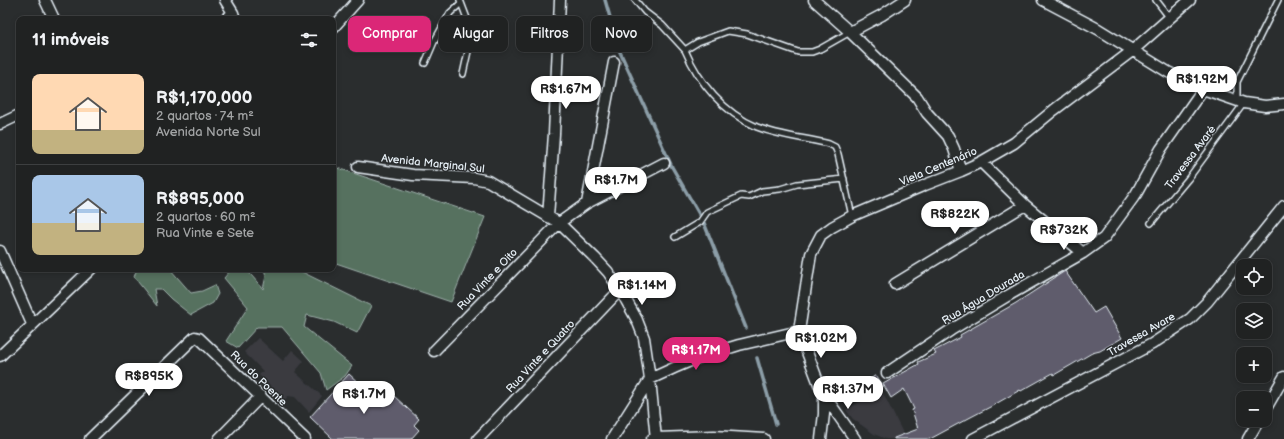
<!DOCTYPE html>
<html lang="pt">
<meta charset="utf-8">
<style>
:root{--surface:#202222;--page:#2d2f2f;--text:#f1f3f6;--muted:#a2a4a5;--line:#3d3f40;--accent:#db2777}
body{margin:0;font-family:"Balsamiq Sans",sans-serif;background:var(--page);color:var(--text);height:100vh;display:flex;flex-direction:column;font-size:15px;white-space:nowrap}
*{box-sizing:border-box;margin:0}
p{font-size:13px;color:var(--muted)}
.icon{flex:none;width:22px;height:22px;fill:none;stroke:currentColor;stroke-width:2;stroke-linecap:round;stroke-linejoin:round}
.map{position:relative;flex:1;overflow:hidden}
.panel{position:absolute;left:16px;top:16px;width:320px;height:256px;display:flex;flex-direction:column;background:var(--surface);border-radius:8px;box-shadow:0 2px 6px #0003,0 0 0 1px var(--line)}
.panel>*{flex:none}
.hud{position:absolute;left:348px;top:16px;width:380px;height:36px;display:flex;gap:8px}
.buttons{position:absolute;left:1236px;top:259px;display:grid;gap:8px}
.buttons a{display:grid;place-items:center;width:36px;height:36px;border-radius:8px;background:var(--surface);box-shadow:0 2px 6px #0003,0 0 0 1px var(--line);font-size:20px}
.price{position:absolute;translate:-50% -34px;padding:0 9px;border-radius:14px;background:#fff;color:#222;font-size:13px;line-height:26px;filter:drop-shadow(0 1px 2px #0008)}
.price::after{content:'';position:absolute;left:50%;top:24px;width:12px;height:9px;margin-left:-6px;background:inherit;clip-path:polygon(0 0,100% 0,50% 100%)}
.price.active{background:var(--accent);color:#fff}
ul{padding:0;list-style:none}
li{display:flex;align-items:center;gap:12px;height:100px;padding:0 16px}
li+li{border-top:1px solid var(--line)}
li span{display:grid;place-items:center;flex:none;width:112px;height:80px;border-radius:8px;color:#555}
li>.icon{margin-inline-start:auto}
span .icon{width:48px;height:48px;fill:#fffc;stroke-width:1}
li b{font-size:17px}
h2{display:flex;justify-content:space-between;align-items:center;height:48px;padding:0 16px;font-size:17px}
.pill{padding:0 14px;border-radius:8px;background:var(--surface);box-shadow:0 2px 6px #0003,0 0 0 1px var(--line);font-size:14px;line-height:36px}
.pill.active{background:var(--accent);color:#fff}
.map>svg:first-child{display:block}
.built{fill:#3a3b41}
.green{fill:#56715f;stroke:#9fb1ac}
.lines{fill:none;stroke-linecap:round;stroke-linejoin:round}
.stream{stroke:#8c9ea8;stroke-width:3.5}
.building{fill:#5f5b6c;stroke:#e8f1f8}
.lane-casing{stroke:#e8f1f8;stroke-width:8}
.street-casing{stroke:#e8f1f8;stroke-width:13}
.lane{stroke:#2a2d2e;stroke-width:5}
.street{stroke:#2a2d2e;stroke-width:10}
.labels{text-anchor:middle;stroke-width:3;stroke-linejoin:round;paint-order:stroke}
.street-label{font-size:11px;fill:#e8f1f8;stroke:#2a2d2e}
</style>
<div class="map">
<svg width="1284" height="439" viewBox="0 0 1284 439">
<rect width="100%" height="100%" fill="#2a2d2e"/>
<filter id="ink" filterUnits="userSpaceOnUse"><feTurbulence type="fractalNoise" baseFrequency=".025" numOctaves="2"/><feDisplacementMap in="SourceGraphic" scale="8" xChannelSelector="R" yChannelSelector="G"/><feConvolveMatrix kernelMatrix="1 2 1 2 8 2 1 2 1" color-interpolation-filters="sRGB"/></filter>
<g filter="url(#ink)">
<path class="built" d="M258 338 283 361 292 350 304 361 295 372 322 396 309 412 295 397 288 396 285 400 259 375 263 371 244 352Z
M881 389 906 439H886L874 434 853 419 846 410Z"/>
<path class="green" d="M335 167 485 217 451 302 333 262V171Z
M137 269H170L191 293 202 291 215 285 218 294 213 303 191 315 171 299 161 289H154L157 306 134 277Z
M239 269H246L263 289 266 276 264 269H296L371 306 357 333 334 322 307 315 304 327 352 366 345 376 326 390 321 373 282 327H257L238 348 226 341 248 307 224 278 230 271Z"/>
<g class="lines">
<path class="stream" d="M605 0 620 52 672 167 699 214
M704 223 746 328
M757 358 776 424"/>
</g>
<path class="building" d="M1065 271 1094 313 1104 307 1122 338 1100 351 1092 353 1054 375 1053 373 1021 391 1020 390 992 406 969 418 930 439H894V438L918 429 912 410 914 409 904 389 891 398 883 384 919 364 918 362 936 354 934 351 961 337 960 335 1016 303Z
M349 374 384 406 394 396 419 419 414 425 419 430 411 439H333L310 417Z
M876 375 884 386 873 392 866 382Z"/>
<g class="lines">
<defs>
<path id="lane" d="M460 0 471 29V38L463 74
M635 0 645 12 662 25 685 50 698 42 728 31 747 34 798 52H812L820 49 850 32
M1156 0 1169 17
M685 50C699 83 724 113 757 127 780 136 805 138 829 144L835 147 838 154 852 216
M425 63 434 42 450 13 461 3
M1237 100V82L1278 0
M1151 223 1188 179 1244 103
M675 237 700 222 707 212 741 196 749 197 762 191 780 189 797 184 844 179"/>
<path id="street" d="M45 0 54 19
M225 0 233 13
M814 0 850 32 917 97 927 113 948 136 954 149 961 171
M1043 0 1098 29 1168 72 1203 89 1244 103 1265 106 1284 104
M226 19 233 13 235 19
M333 28 358 0
M850 32 882 15 905 0
M0 124 19 115
M981 162 1025 205 1083 253
M358 167 413 175 474 178 488 181 559 223 595 258 608 272 622 293 637 320 644 338 650 379 656 439
M587 203 614 62
M548 217 554 134 560 0
M0 251 32 324
M895 284 1025 205
M434 351 559 223 587 203 664 163
M0 356 91 269
M887 373 951 330 1009 295 1083 253 1104 238 1136 194 1161 149 1203 89
M1265 410 1284 377
M90 439 195 337 199 338 305 439
M219 439 261 396
M478 439 620 290
M612 439 650 379 674 368 700 357 739 345 799 331
M652 439 656 438 714 436 764 439
M821 439 824 414V395
M855 439 824 395 819 384 799 331 811 254 821 235 832 227 852 216 925 185 961 171 981 162 1014 143 1054 110 1132 51 1190 0
M973 439 1152 344 1190 319 1207 302 1284 206
M1248 439 1259 420"/>
</defs>
<use href="#lane" class="lane-casing"/>
<use href="#street" class="street-casing"/>
<use href="#lane" class="lane"/>
<use href="#street" class="street"/>
</g>
</g>
<g class="labels">
<g class="street-label">
<text transform="translate(1190 157) rotate(-53)" y="4">Travessa Avaré</text>
<text transform="translate(433 163) rotate(6)" y="4">Avenida Marginal Sul</text>
<text transform="translate(938 166) rotate(-23)" y="4">Viela Centenário</text>
<text transform="translate(487 279) rotate(-46)" y="4">Rua Vinte e Oito</text>
<text transform="translate(983 297) rotate(-31)" y="4">Rua Água Dourada</text>
<text transform="translate(1141 334) rotate(-30)" y="4">Travessa Avare</text>
<text transform="translate(540 356) rotate(-47)" y="4">Rua Vinte e Quatro</text>
<text transform="translate(259 378) rotate(44)" y="4">Rua do Poente</text>
</g>
</g>
</svg>
<div class="buttons">
<a><svg class="icon" aria-label="locate" viewBox="0 0 24 24"><circle cx="12" cy="12" r="6"/><path d="M12 2v4M12 18v4M2 12h4M18 12h4"/></svg></a>
<a><svg class="icon" aria-label="layers" viewBox="0 0 24 24"><path d="M12 4l9 5-9 5-9-5zM3 14l9 5 9-5"/></svg></a>
<a>+</a>
<a>−</a>
</div>
<b class="price" style="left:1202px;top:100px">R$1.92M</b>
<b class="price" style="left:566px;top:110px">R$1.67M</b>
<b class="price" style="left:616px;top:201px">R$1.7M</b>
<b class="price" style="left:955px;top:235px">R$822K</b>
<b class="price" style="left:1064px;top:251px">R$732K</b>
<b class="price" style="left:642px;top:306px">R$1.14M</b>
<b class="price" style="left:821px;top:359px">R$1.02M</b>
<b class="price active" style="left:696px;top:371px">R$1.17M</b>
<b class="price" style="left:149px;top:397px">R$895K</b>
<b class="price" style="left:848px;top:410px">R$1.37M</b>
<b class="price" style="left:364px;top:415px">R$1.7M</b>
<div class="hud">
<a class="pill active">Comprar</a>
<a class="pill">Alugar</a>
<a class="pill">Filtros</a>
<a class="pill">Novo</a>
</div>
<section class="panel">
<h2>11 imóveis<svg class="icon" aria-label="filters" viewBox="0 0 24 24"><path d="M4 7h16M4 17h16"/><circle cx="9" cy="7" r="2"/><circle cx="15" cy="17" r="2"/></svg></h2>
<ul>
<li><span style="background:linear-gradient(#ffd9b3 70%,#c2b280 0)"><svg class="icon" aria-label="home" viewBox="0 0 24 24"><path d="M3 11l9-7 9 7M6 9v11h12V9"/></svg></span><div><b>R$1,170,000</b><p>2 quartos · 74 m²</p><p>Avenida Norte Sul</p></div></li>
<li><span style="background:linear-gradient(#a9c7e8 60%,#c2b280 0)"><svg class="icon" aria-label="home" viewBox="0 0 24 24"><path d="M3 11l9-7 9 7M6 9v11h12V9"/></svg></span><div><b>R$895,000</b><p>2 quartos · 60 m²</p><p>Rua Vinte e Sete</p></div></li>
</ul>
</section>
</div>
